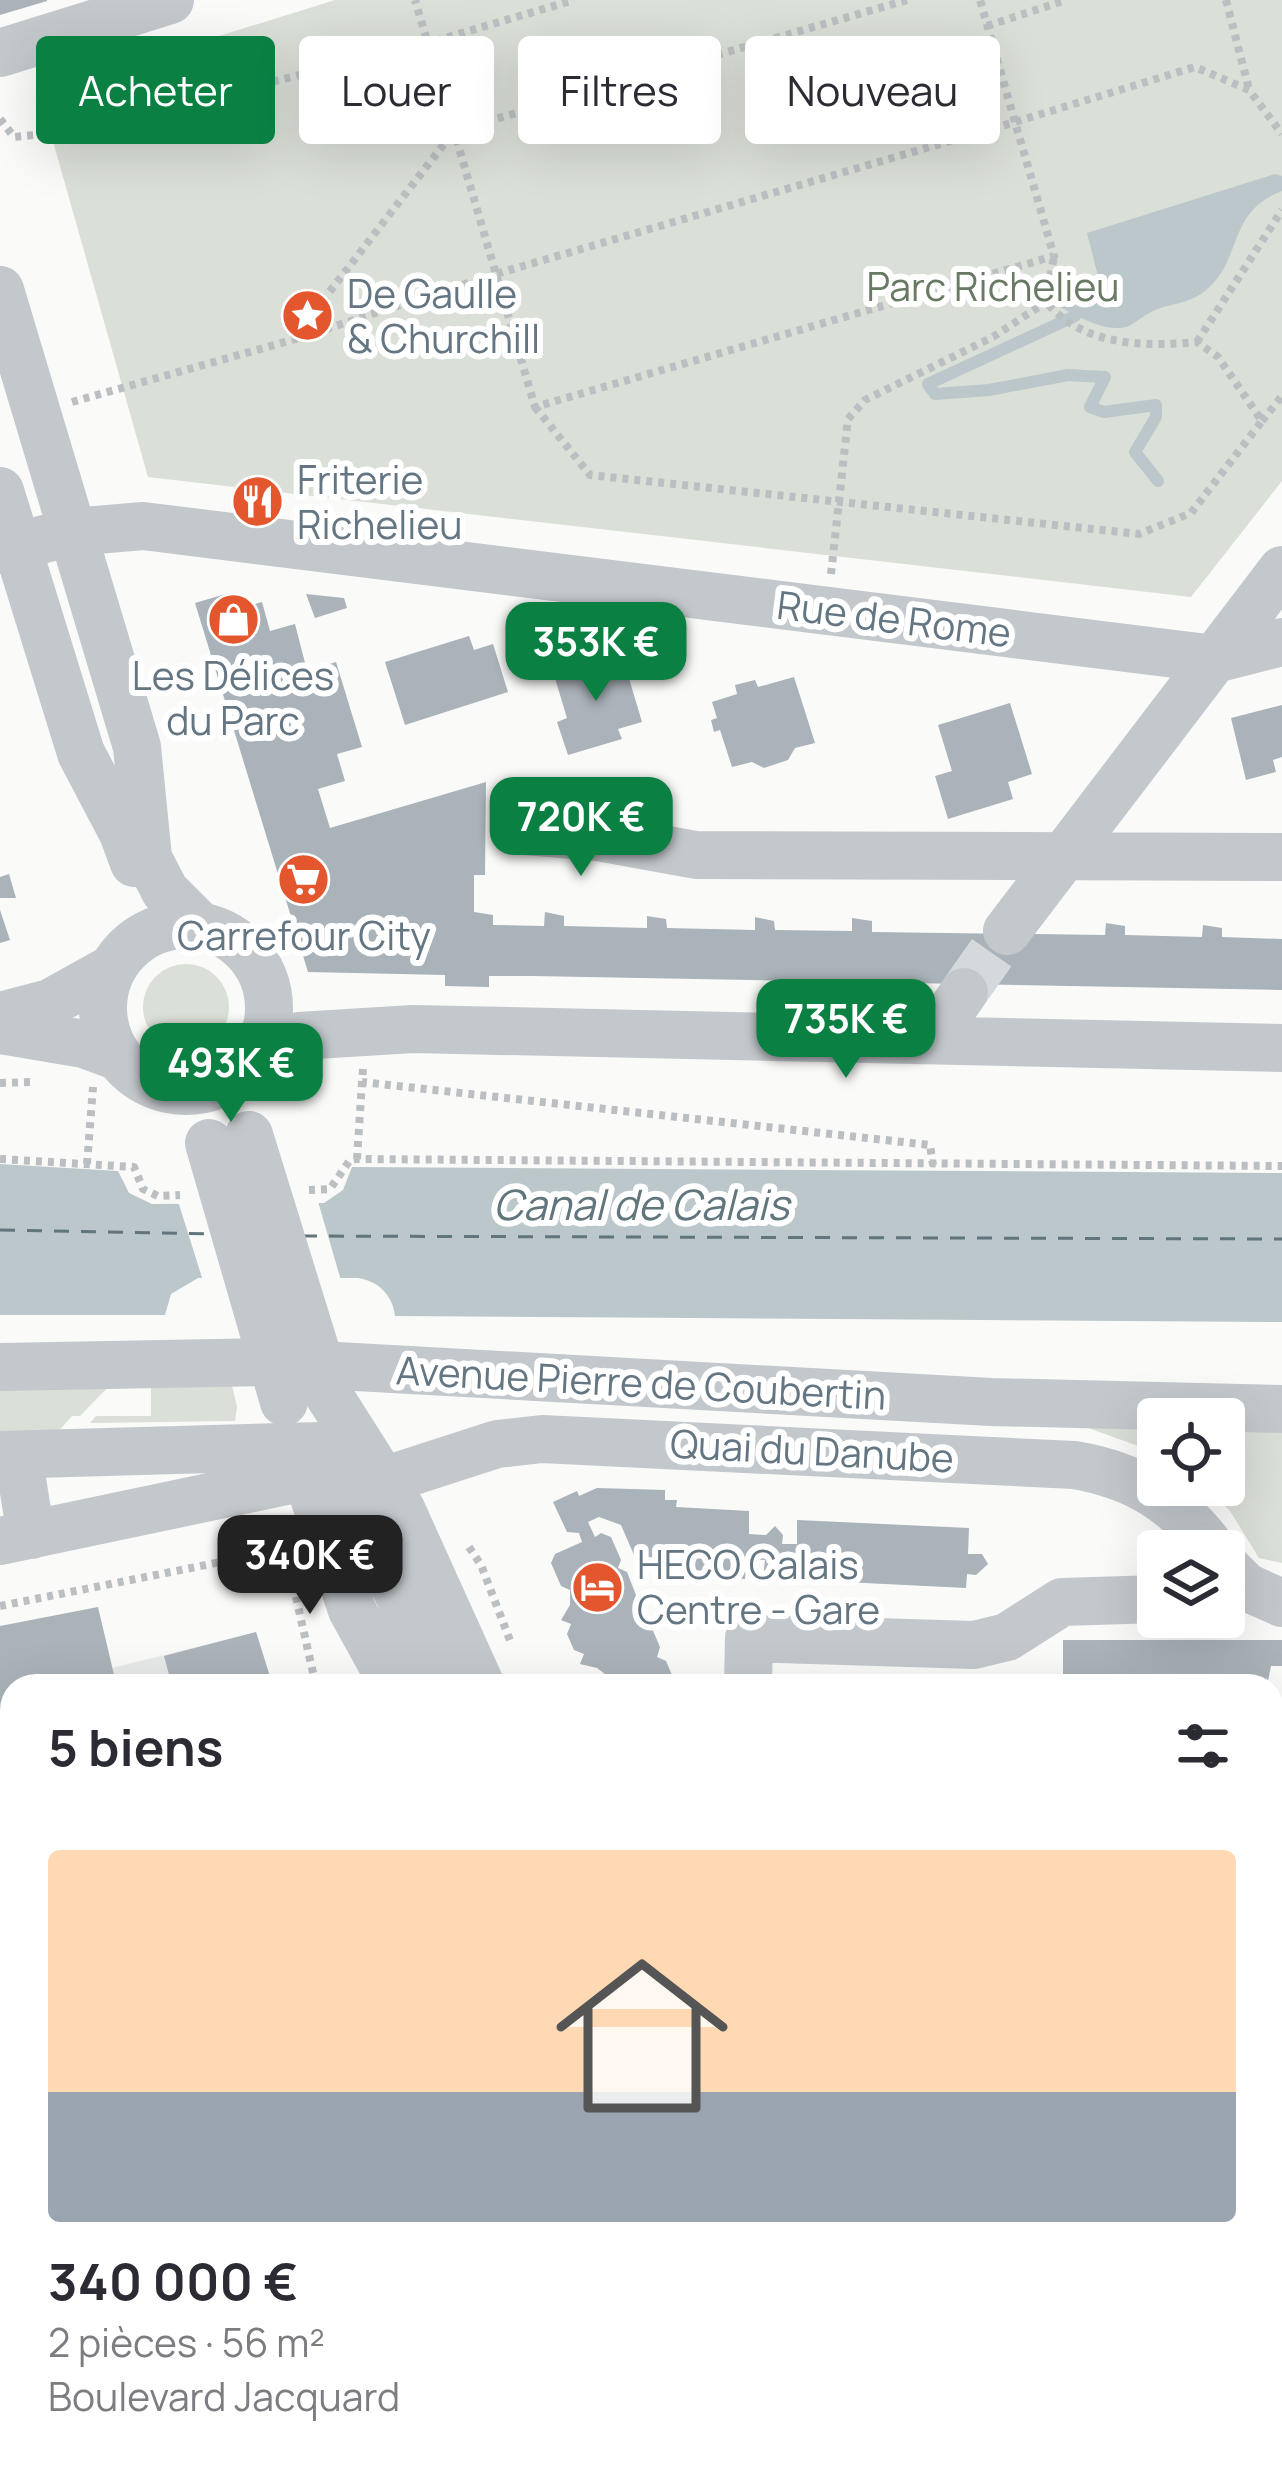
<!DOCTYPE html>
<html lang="fr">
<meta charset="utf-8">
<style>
:root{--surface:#fff;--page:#f2f2f3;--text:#2b2b33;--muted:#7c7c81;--line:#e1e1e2;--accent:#0b8043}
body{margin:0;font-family:Manrope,sans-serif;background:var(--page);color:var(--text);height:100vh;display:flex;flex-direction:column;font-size:45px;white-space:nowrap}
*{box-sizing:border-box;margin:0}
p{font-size:39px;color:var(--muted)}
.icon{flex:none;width:66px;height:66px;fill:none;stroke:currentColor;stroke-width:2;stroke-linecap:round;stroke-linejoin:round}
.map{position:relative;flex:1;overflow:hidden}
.side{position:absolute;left:0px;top:1674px;width:1284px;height:807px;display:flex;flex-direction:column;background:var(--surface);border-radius:36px 36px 0 0;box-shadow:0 12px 48px #0002}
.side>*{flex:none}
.banner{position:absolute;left:36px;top:36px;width:1212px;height:108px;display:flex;gap:24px}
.fabs{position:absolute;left:1137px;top:1398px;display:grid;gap:24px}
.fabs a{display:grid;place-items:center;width:108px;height:108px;border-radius:12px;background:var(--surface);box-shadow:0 12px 48px #0002;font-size:60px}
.price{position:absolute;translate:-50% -102px;padding:0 27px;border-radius:24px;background:var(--accent);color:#fff;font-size:39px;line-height:78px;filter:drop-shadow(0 3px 6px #0008)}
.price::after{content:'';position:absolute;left:50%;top:72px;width:36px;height:27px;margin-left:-18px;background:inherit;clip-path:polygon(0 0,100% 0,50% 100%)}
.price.active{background:#222;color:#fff}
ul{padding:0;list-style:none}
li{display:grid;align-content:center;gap:24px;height:636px;padding:0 48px}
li+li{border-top:3px solid var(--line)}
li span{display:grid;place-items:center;height:372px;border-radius:12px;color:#555}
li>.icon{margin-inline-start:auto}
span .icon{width:216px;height:216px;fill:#fffc;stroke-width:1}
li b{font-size:51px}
h2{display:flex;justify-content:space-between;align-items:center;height:144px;padding:0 48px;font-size:51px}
.pill{padding:0 42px;border-radius:12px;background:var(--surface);box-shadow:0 12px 48px #0002;font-size:42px;line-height:108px}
.pill.active{background:var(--accent);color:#fff}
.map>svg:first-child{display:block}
.built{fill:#e8e9e9}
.green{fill:#dadfd7}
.water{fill:#bbc7cb}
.pier{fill:#fafaf8}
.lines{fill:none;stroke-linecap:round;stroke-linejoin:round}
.stream{stroke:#bbc7cb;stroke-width:12}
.ferry{stroke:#60757c;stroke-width:3;stroke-dasharray:15 12;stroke-linecap:butt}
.building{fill:#aab3b9}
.minor-tunnel{stroke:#d5d9db;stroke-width:48;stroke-dasharray:48 24;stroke-linecap:butt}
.path{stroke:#bbbfc2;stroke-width:8;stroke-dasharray:6 6;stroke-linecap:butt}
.minor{stroke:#c3c8cc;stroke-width:48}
.rail{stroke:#a2aab0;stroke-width:9;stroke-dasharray:18 9;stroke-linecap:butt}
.minor-bridge{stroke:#c3c8cc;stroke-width:48}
.labels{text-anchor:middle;stroke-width:12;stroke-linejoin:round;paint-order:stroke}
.park-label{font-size:39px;fill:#687a64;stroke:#fff}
.poi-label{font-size:39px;fill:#657683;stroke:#fff;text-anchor:start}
.street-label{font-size:39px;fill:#657683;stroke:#fff}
.water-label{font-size:42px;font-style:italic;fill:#60757c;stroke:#fff}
</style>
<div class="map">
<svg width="1282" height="2480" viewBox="0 0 1282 2480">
<rect width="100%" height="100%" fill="#fafaf8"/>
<path class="built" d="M256 1632 273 1686H116L112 1668Z
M12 1818V2208L0 2211V1821Z"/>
<path class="green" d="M335 0H1282V481L1191 597 148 477 39 92Z
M143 1007a43 43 0 1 1 86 0a43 43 0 1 1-86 0Z
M229 1372 237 1407 235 1421 90 1423 96 1416H151V1385Z
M119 1376 80 1416H72L56 1434H0V1377Z
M1074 1423 1158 1424V1453Z
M1224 1426 1282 1427V1563L1259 1558 1230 1511 1203 1485H1224Z
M1282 2147V2283L1272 2281V2150Z
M1272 2393 1282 2396V2480H1102L1094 2469H1272Z
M216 2469H938L947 2480H173Z"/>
<path class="water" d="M1275 174 1282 176V191C1226 212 1244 259 1205 291 1189 304 1171 303 1153 311 1144 315 1137 322 1129 326 1107 334 1077 316 1058 306L1057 293 1098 276 1087 233Z
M0 1164 118 1171 129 1193 152 1204 324 1203 343 1190 352 1167 1282 1173V1322L395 1316C393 1296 379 1281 358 1278H198L171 1294 165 1315H0Z"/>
<path class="pier" d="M177 1198H317L342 1284H204Z"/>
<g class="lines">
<path class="stream" d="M1075 316 928 384 935 394 989 390 1068 375 1105 377 1090 407 1104 412 1156 405V417L1135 452 1158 481"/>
<path class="ferry" d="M0 1230 214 1234
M302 1236 1282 1239"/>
</g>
<path class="building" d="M0 0H47V1L0 15Z
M229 593 233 610 262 602 270 631 295 624 312 690 319 688 314 669 336 662 362 747 337 754 345 781 318 789 330 828 486 782 485 875H474V912L493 915V925L544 926 545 912 564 916V926L647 928V916L666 919 667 928 755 930V917L774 921 775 930 852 931V918L872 921V932L1105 935 1106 923 1125 926V935L1202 937 1203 925 1222 928V937L1282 939V990L533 976H489V987L445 986V975L308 972 195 603Z
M306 594 344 598 347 608 315 618Z
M469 636 474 650 493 644 508 692 405 725 385 662Z
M622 655 642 722 618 729 622 739 568 755 557 722 567 718 554 675Z
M794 677 815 743 795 748 788 760 764 768 752 762 732 767 720 730 714 732 711 720 717 718 712 702 737 694 735 685 755 680 758 687Z
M1010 703 1032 774 1008 782 1013 799 948 819 935 776 952 771 938 725Z
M1282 705V757L1273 760 1276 772 1246 780 1231 718Z
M9 874 16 898H0V877Z
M0 910 10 940 0 943Z
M597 1488 665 1490V1500H677L676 1507 749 1511V1534L766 1535 775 1526 783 1535 782 1544H797V1520L969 1528 968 1554H982L988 1564 976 1575 967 1574 966 1588 763 1578 765 1560 747 1559 745 1579 674 1575V1563L637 1562 621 1525 599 1517 588 1522 595 1537 601 1533 611 1537 621 1560 618 1568 627 1572 636 1595 633 1604 641 1605 646 1616 642 1625 651 1626 660 1647 657 1657 666 1661 675 1682 674 1686H606L609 1677 597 1668 580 1664 584 1654 574 1650 567 1634 571 1624 561 1620 570 1605V1590L561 1586 551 1563 555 1554 582 1542 579 1533 567 1532 553 1502 577 1491 579 1496Z
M98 1607 115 1679 86 1686H12V1704L7 1705 12 1734 0 1737V1626Z
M256 1632 273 1686H172L164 1656Z
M1063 1640H1282V1666H1271L1267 1686H1063Z
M1276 1932 1282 1942V2047L1272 2050V1933Z
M5 2213 12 2244 0 2247V2214Z
M12 2271V2390L0 2393V2274Z"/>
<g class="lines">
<path class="minor-tunnel" d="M964 992 1007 931"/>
<path class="path" d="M907 0 454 131 535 407 1054 256 1015 122 1195 67 1249 90 1282 134
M1226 0 1249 89
M987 26 1066 0
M0 119 14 137 75 131 428 43 574 0
M293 339 454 131 415 0
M1197 342 1282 210
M72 402 292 340 496 274 1015 122 980 0
M535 407 590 475 1139 534 1191 513 1262 421 1218 357 1197 342C1143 347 1083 346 1046 302L1054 256
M1262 421 1282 396
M831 574 848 419 865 400 993 337 1046 302
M363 1069 362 1082 930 1145 933 1165
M0 1083 32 1082
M0 1159 134 1167 143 1189 158 1196 180 1195
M357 1159 362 1082
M87 1164 93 1087
M309 1190 330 1189 350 1160 357 1159 1282 1166
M269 1533 271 1552 291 1575 316 1686
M469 1547 481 1565 511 1643
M0 1606 271 1552
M740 2469 743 2480
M413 2480 456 2469
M576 2480 581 2469
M726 2480 731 2469"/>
<path class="minor" d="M0 53 170 0
M0 290 137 747 148 858 165 891 200 926
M0 491 81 753 123 833 134 863
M0 550 73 532 143 526 1215 659 1282 642
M514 830 597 837 696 855 1282 857
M103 1008a83 83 0 1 1 166 0a83 83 0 1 1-166 0Z
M1007 931 1282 570
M0 1016 50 1003 113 968
M0 1030 84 1044 119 1057
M931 1040 964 992
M259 1046 299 1036 413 1029 1282 1048
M0 1367 265 1362 991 1402 1282 1409
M330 1397 401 1509 481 1686
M297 1447 352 1610 394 1686
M0 1455 319 1446 335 1460 442 1686
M18 1455 31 1535
M386 1480 497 1444 542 1439 1074 1465C1135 1475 1177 1501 1214 1551
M0 1541 319 1474 335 1476 347 1485
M1224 1565 1246 1587 1282 1603
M748 1683 749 1638 974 1645 1007 1637 1062 1602 1158 1599
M1272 2088 1282 2085
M0 2456 12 2453
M1010 2469 1018 2480"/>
<path class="rail" d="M1272 1783 1282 1782
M1272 1805 1282 1804
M0 1867 12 1865
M0 1892 12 1889
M0 1944 12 1941
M0 1966 12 1963
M0 2018 12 2015
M0 2038 12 2035"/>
<path class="minor-bridge" d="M249 1135 330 1397
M209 1143 284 1402"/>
</g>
<defs>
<symbol id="sight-disc" viewBox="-11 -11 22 22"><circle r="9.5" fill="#e4572e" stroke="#fff"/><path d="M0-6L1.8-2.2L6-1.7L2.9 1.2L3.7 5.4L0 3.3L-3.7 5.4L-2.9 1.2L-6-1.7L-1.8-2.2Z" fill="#fff"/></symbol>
<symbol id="restaurant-disc" viewBox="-11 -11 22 22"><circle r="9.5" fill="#e4572e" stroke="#fff"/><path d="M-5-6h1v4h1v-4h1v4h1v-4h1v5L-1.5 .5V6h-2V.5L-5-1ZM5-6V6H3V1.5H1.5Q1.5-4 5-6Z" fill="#fff"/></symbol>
<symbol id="shop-disc" viewBox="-11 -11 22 22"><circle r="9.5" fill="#e4572e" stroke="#fff"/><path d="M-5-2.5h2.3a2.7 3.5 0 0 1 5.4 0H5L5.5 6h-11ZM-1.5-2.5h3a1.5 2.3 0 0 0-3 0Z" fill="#fff"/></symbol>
<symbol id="supermarket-disc" viewBox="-11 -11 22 22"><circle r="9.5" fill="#e4572e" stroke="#fff"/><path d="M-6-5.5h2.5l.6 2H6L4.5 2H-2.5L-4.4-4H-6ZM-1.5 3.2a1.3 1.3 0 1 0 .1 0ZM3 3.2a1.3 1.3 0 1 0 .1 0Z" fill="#fff"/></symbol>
<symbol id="hotel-disc" viewBox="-11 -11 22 22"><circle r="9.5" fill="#e4572e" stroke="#fff"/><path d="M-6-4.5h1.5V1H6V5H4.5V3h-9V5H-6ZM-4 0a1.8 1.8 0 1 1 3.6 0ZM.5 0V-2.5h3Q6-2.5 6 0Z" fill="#fff"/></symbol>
</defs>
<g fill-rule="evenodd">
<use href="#sight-disc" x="278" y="286" width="59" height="59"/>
<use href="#restaurant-disc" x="228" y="472" width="59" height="59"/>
<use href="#shop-disc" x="204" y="590" width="59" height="59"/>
<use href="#supermarket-disc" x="274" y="850" width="59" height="59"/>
<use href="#hotel-disc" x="568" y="1558" width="59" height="59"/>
</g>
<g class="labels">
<g class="park-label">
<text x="993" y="301">Parc Richelieu</text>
</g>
<g class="poi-label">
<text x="347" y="308">De Gaulle<tspan x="347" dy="45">&amp; Churchill</tspan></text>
<text x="297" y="494">Friterie<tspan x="297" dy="45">Richelieu</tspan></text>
<text x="233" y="690" text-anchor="middle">Les Délices<tspan x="233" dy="45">du Parc</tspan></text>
<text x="304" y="950" text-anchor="middle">Carrefour City</text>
<text x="637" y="1579">HECO Calais<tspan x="637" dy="45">Centre - Gare</tspan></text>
</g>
<g class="street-label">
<text transform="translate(894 619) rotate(7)" y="14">Rue de Rome</text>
<text transform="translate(641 1383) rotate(3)" y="14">Avenue Pierre de Coubertin</text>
<text transform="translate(812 1451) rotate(3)" y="14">Quai du Danube</text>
</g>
<g class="water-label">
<text x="641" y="1220">Canal de Calais</text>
</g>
</g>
</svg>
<div class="fabs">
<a><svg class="icon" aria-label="locate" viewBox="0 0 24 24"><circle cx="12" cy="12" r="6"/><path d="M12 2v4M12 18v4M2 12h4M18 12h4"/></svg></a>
<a><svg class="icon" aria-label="layers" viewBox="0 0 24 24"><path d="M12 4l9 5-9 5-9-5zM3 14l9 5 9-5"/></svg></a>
</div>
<b class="price" style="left:596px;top:704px">353K €</b>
<b class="price" style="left:581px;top:879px">720K €</b>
<b class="price" style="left:846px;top:1081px">735K €</b>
<b class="price" style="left:231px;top:1125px">493K €</b>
<b class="price active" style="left:310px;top:1617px">340K €</b>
<div class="banner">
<a class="pill active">Acheter</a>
<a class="pill">Louer</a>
<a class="pill">Filtres</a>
<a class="pill">Nouveau</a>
</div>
<section class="side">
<h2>5 biens<svg class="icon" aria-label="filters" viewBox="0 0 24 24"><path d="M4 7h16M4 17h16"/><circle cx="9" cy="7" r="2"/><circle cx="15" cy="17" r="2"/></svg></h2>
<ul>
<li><span style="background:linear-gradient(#ffd9b3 65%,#9aa5b1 0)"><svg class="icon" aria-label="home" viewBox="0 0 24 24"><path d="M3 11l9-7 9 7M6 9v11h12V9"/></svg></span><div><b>340 000 €</b><p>2 pièces · 56 m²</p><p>Boulevard Jacquard</p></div></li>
</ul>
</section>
</div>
